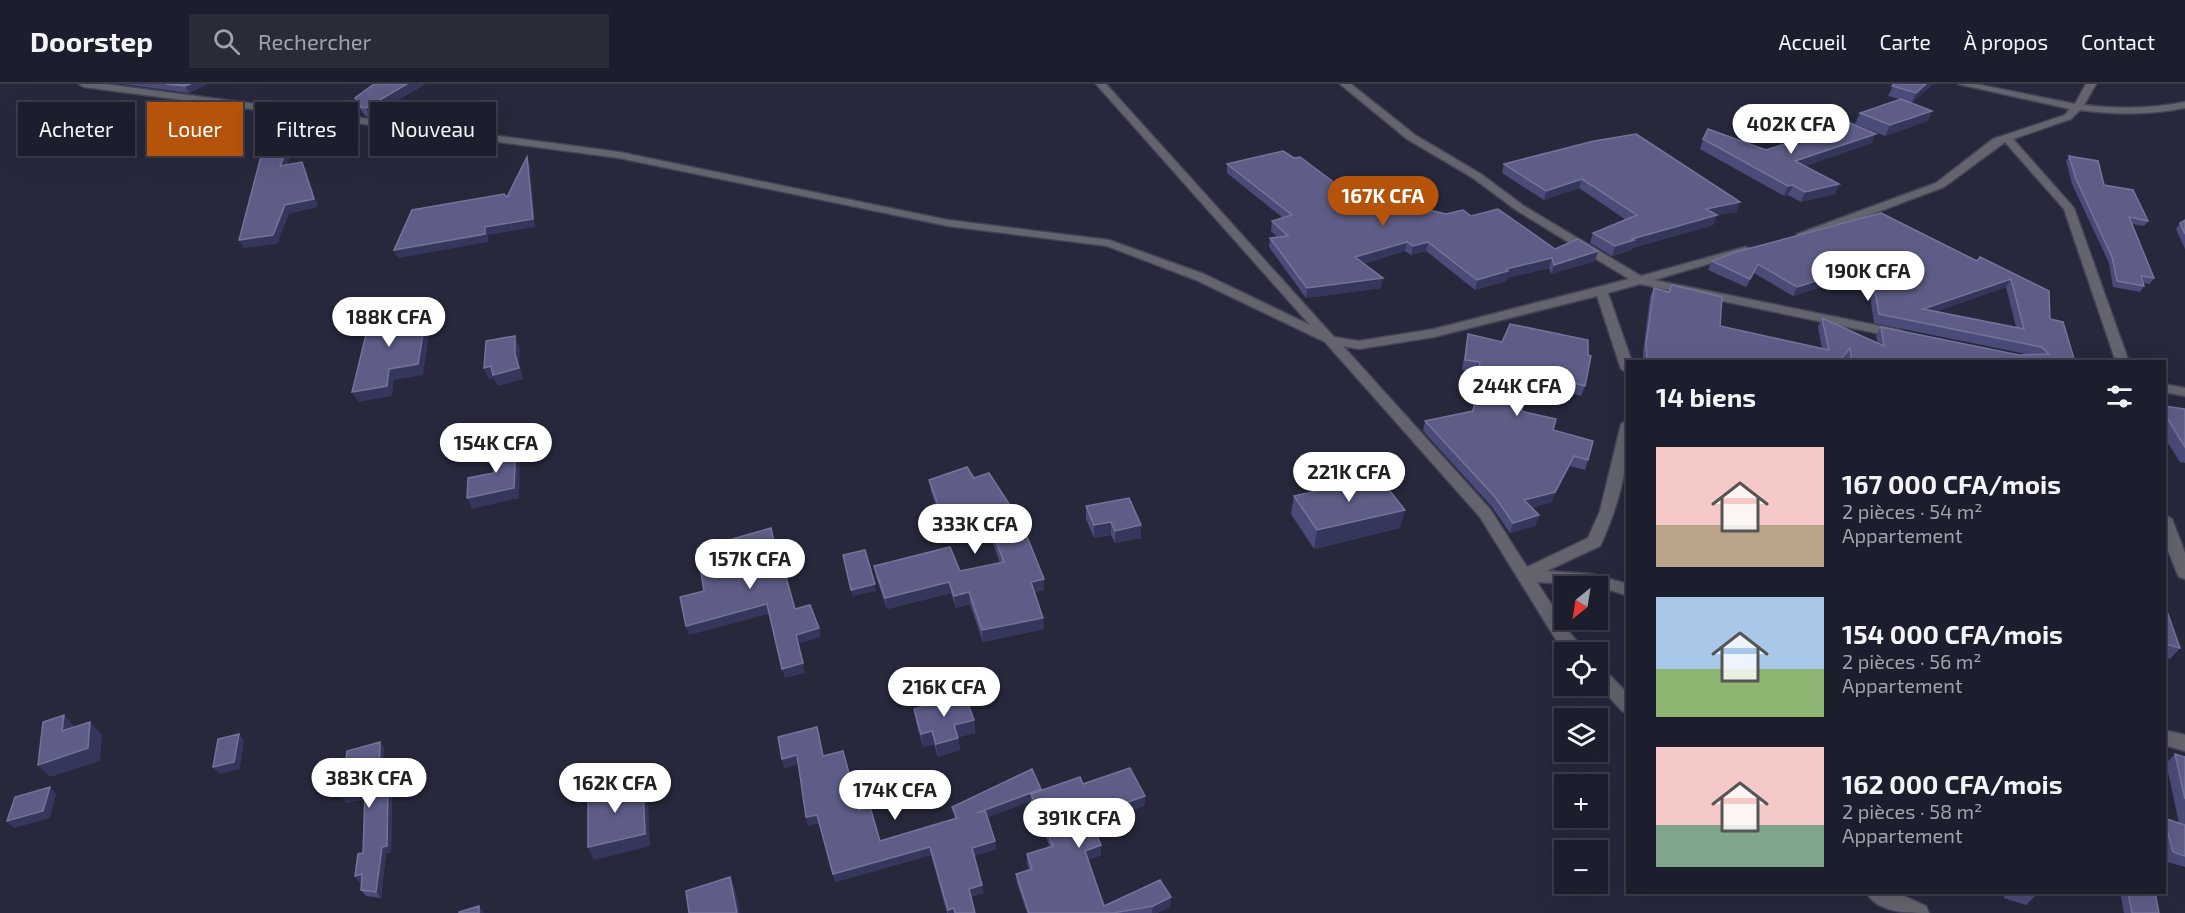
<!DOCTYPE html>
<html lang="fr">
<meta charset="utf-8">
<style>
:root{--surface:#1d1e2d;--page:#2a2b39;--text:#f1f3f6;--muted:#a0a2aa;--line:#3b3c49;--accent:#b45309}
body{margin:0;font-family:"Exo 2",sans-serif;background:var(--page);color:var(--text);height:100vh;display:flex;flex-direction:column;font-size:22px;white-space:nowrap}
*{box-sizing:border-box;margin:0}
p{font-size:20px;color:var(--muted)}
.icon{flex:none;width:33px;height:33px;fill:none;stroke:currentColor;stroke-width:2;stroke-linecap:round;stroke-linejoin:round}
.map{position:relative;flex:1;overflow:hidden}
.drawer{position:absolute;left:1626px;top:276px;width:540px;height:534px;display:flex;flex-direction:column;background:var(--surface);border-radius:0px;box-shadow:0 6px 24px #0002,0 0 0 2px var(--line)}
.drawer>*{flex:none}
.banner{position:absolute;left:18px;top:18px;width:570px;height:54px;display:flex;gap:12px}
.needle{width:39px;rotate:210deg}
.controls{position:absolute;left:1554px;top:492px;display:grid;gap:12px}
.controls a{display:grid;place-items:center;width:54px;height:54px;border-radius:0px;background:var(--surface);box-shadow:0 6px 24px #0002,0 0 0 2px var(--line);font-size:30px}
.price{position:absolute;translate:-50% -51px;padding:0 14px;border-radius:21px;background:#fff;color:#222;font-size:20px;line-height:39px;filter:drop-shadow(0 2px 3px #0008)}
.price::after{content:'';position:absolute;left:50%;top:36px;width:18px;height:14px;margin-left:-9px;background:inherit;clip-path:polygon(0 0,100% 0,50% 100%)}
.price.active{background:var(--accent);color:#fff}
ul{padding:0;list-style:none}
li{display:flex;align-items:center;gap:18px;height:150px;padding:0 30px}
li span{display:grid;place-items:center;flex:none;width:168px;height:120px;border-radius:0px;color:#555}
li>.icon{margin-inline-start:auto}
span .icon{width:72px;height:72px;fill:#fffc;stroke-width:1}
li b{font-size:26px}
h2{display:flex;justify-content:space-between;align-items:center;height:72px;padding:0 30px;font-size:26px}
.tag{padding:0 21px;border-radius:0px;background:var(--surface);box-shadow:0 6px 24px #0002,0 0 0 2px var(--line);font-size:21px;line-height:54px}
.tag.active{background:var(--accent);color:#fff}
header{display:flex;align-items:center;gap:36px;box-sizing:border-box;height:84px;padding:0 30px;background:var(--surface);border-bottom:2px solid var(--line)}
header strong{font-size:28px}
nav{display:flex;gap:33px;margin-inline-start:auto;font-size:21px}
.search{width:420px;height:54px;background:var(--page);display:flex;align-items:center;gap:15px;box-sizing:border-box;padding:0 21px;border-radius:0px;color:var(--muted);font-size:22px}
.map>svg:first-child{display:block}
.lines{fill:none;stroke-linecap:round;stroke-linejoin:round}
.minor-casing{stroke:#434457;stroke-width:3}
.minor{fill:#63646e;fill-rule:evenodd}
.wall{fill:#4b4b79;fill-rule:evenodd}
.shaded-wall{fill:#35365b}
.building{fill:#5d5d87;stroke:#74749a;stroke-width:1.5;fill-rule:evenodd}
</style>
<header>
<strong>Doorstep</strong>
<div class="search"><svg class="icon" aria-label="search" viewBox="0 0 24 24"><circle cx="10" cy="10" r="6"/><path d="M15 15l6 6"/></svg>Rechercher</div>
<nav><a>Accueil</a><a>Carte</a><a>À propos</a><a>Contact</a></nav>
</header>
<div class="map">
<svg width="2185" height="829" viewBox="0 0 2185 829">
<rect width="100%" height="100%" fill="#27283c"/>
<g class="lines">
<defs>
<path id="minor" d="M79 0H105L619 68 948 136 1109 156 1204 190 1310 241 1096 0H1106L1334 253 1359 257 1434 245 1629 195 1516 126 1473 94 1407 55 1340 0H1351L1415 51 1481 90 1524 122 1641 192 1745 163 1749 164V168L1654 196 1900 246 1906 250 1900 254 1640 200 1608 209 1632 278H1628V289L1621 285 1597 212 1434 253 1359 265 1343 262 1490 425 1527 483 1588 454 1600 427 1621 340 1628 336C1628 383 1621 415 1602 458L1600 462 1547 487 1591 490 1628 500V512L1598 502 1537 498 1570 549 1586 568H1567L1558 559 1480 433 1325 258 1196 196 1107 162 948 142 619 74 84 3Z
M1958 0H1976L2075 20 2086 0H2096L2084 21C2118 25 2151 25 2185 18V24C2149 31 2116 31 2080 26L2071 35 2013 55 2074 124 2129 278H2116L2064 125 2005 58 1944 103 1835 144 1803 153 1797 150 1936 99 1993 55 2065 31 2070 25Z
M2164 300 2185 304V312L2164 308Z
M2164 430 2172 435 2185 469V495L2179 493 2177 489 2164 456Z
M1598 583 1604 585 1628 610V629L1622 627 1598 601Z
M2164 646 2185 651V667L2164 661Z
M1866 808H1895L1926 822 1929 829C1908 829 1877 829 1866 808Z"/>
</defs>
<use href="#minor" class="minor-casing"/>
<use href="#minor" class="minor"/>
</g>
<path class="wall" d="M122 0H207L189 9Z
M374 0H425L370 33 365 32 359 23 355 14Z
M1894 0H1933L1911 19 1932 27 1927 37 1885 52 1855 40 1860 29 1899 15 1888 12Z
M1703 55 1766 66 1872 59 1805 82 1839 100 1835 110 1801 118 1788 111 1784 112 1700 65Z
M1594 57 1737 128 1717 131 1713 141 1632 164 1631 166 1612 172 1590 159 1593 149 1626 136 1579 104 1544 116 1502 89 1504 80Z
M2069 72 2148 137 2144 142 2132 140 2154 194 2150 200 2143 199 2144 202 2140 208 2113 203 2109 179 2072 100 2066 77Z
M1227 80 1355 114 1393 116 1446 130 1471 132 1555 165 1595 177 1551 190 1549 184 1507 194 1506 197 1475 206 1426 167 1411 171 1405 167 1363 180 1381 204 1306 214 1269 163 1270 154 1277 153 1271 147 1272 137 1283 134 1227 89Z
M2185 136V165L2176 145 2180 139Z
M1712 177H1977L2049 207 2050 235 2075 278H1846L1845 273 1842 278H1643V269L1650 213 1654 204 1720 242 1822 265 1818 243 1822 234 1878 259 1876 252 1881 243 2019 271H2031L1874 239 1870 212 1854 203 1846 206 1834 199 1793 212 1754 189 1746 203 1708 186ZM2006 203 2016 243 1937 227Z
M1468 250 1585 302 1581 312 1534 299 1522 327 1553 346 1588 376 1585 386 1570 382 1551 418 1532 424 1539 431 1535 442 1510 449 1492 423 1423 347 1425 337 1472 327 1479 300H1475L1478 288 1462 286 1466 260Z
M2164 322 2185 325V379L2180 378 2164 353Z
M967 383 1044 495V506L1035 508 1044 545 983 558 970 520 956 524 951 509 887 525 876 493 874 482 960 487 1000 479 989 448 948 457 931 407 929 396Z
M1294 412 1400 444 1314 465 1291 430Z
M1086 422 1141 441V454L1115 459 1111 451 1094 454 1086 435Z
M2164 519 2180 564 2170 575 2164 573Z
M914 625 974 636 975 649 958 653 960 666 938 673 934 660 923 663 916 638Z
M380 658 384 665V702L392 707 391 769H386L381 814 366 812 361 806V797L359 798 355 792 363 769 365 715 346 719Z
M2175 670 2185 673V783L2164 777V734L2179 739 2166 679Z
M824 672 880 757 955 735 952 723 1041 707 1083 700 1145 712 1144 722 1092 741 1101 771 1088 776 1104 822 1160 796 1170 823 1157 829H1027L1017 799 1016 790 1029 786 1027 779V770L1050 763 1031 720V717L987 733 995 757 996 765 974 772 983 809 971 813 975 829H947L931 771 835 798 819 739 808 742 798 680 784 684 782 675Z
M2003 808H2038V809L2026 821 2004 814Z
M2120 808H2155L2159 829H2124Z"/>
<path class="shaded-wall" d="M191 0H207L189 9 185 2Z
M407 0H425L370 33 366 24Z
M1926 0H1933L1911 19 1916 9Z
M1932 27 1927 37 1885 52 1890 41Z
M1876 50 1872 59 1791 87 1795 77Z
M292 53 295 61 283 90 280 82Z
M527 73 530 81 535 143 488 151V158L398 174 394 166 485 143 533 135Z
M302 78 306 86 318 123 289 130 277 160 243 164 239 156Z
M1582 95 1579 104 1544 116 1546 107Z
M1839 100 1835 110 1801 118 1805 108Z
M1793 101 1788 111 1784 112 1788 102Z
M1740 118 1737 128 1717 131 1713 141 1632 164 1631 166 1612 172 1615 162 1632 155 1706 125Z
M1407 158 1405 167 1353 183 1355 173Z
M1428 158 1426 167 1411 171 1413 162Z
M1598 167 1595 177 1551 190 1554 181Z
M1552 174 1549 184 1507 194 1506 197 1475 206 1477 196 1506 185Z
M1838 190 1834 199 1793 212 1797 203Z
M1383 194 1381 204 1306 214 1307 204Z
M1859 194 1854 203 1846 206 1851 197Z
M2011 195 2006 203 1918 234 1923 225Z
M427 225 431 235 423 291 394 296 392 312 358 318 352 308Z
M515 252 520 264 519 281 524 295 498 302 494 294 489 295 484 284 491 282 515 270Z
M1850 264 1842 278H1839Z
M1537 289 1534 299 1517 337 1521 327Z
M516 359 520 369 519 414 472 425 467 414 514 404Z
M1574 372 1570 382 1551 418 1521 427 1524 416Z
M1405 426 1400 444 1314 465 1317 446Z
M1539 431 1535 442 1510 449 1513 439Z
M988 436 989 448 948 457 947 446Z
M1111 438V451L1094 454V441Z
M1141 441V454L1115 459V447Z
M1044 495V506L1031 509V498Z
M949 498 951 509 887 525 885 514Z
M875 500 876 507 853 512 851 506Z
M969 508 970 520 956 524 954 512Z
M767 520 769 530 689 551 686 542Z
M1043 534 1044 545 983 558 982 546Z
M819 544 821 553 798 560 796 551Z
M803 579 805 589 785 594 782 585Z
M64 631 76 644 62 647Z
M974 636 975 649 956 654 954 641Z
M90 638 102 651 100 677 50 693 38 681Z
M932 647 934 660 923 663 921 650Z
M239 650 244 657 240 685 219 690 213 683Z
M958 654 960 666 938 673 936 660Z
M380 658 384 665V710L379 704Z
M797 671 800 680 784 684 782 675Z
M609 698 615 710H609Z
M388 701 392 707 391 769H386L381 814 376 808Z
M643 702 648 714 650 762 594 776 588 763Z
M50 703 56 710 50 734 14 744 7 737Z
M1041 705V714L1031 710V717L978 737 977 729Z
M372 706 376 712 346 719 341 712Z
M1145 712 1144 722 1088 742V732Z
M817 731 819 739 808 742 806 733Z
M995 757 996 765 973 772 972 764Z
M1101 761V771L1085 777V767Z
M930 763 931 771 835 798 833 790Z
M362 790 366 796 359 798 355 792Z
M730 793 735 805 740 829H737Z
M982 801 983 809 970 813 969 805Z
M1171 813 1170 823 1157 829H1152L1153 822Z
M479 822 484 829H479Z
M954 824 955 829H948V826Z"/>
<path class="building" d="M166 0H191L185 2Z
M374 0H407L366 24 361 23 355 14Z
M1894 0H1926L1916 9 1892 2Z
M1901 15 1932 27 1890 41 1860 29Z
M1850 39 1876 50 1795 77 1839 100 1805 108 1793 101 1788 102 1703 55 1708 45 1766 66Z
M1636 50 1740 118 1706 125 1717 131 1632 155 1634 156 1615 162 1593 149 1637 131 1582 95 1546 107 1504 80 1594 57Z
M292 53 280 82 302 78 314 115 285 121 273 151 239 156 260 76 270 55Z
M1283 67 1294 74 1300 73 1355 114 1381 107 1393 116 1414 112 1429 126 1446 130 1463 126 1471 132 1498 125 1555 165 1578 155 1598 167 1554 181 1552 174 1506 185 1508 187 1477 196 1428 158 1413 162 1407 158 1355 173 1383 194 1307 204 1270 154 1288 152 1272 137 1292 131 1227 80Z
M2069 72 2098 77 2104 101 2133 106 2148 137 2129 133 2154 194 2141 192 2144 202 2117 197 2112 173 2076 95Z
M527 73 533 135 485 143V150L394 166 412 126 504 110 507 113Z
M1881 129 1977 177 1980 173 2049 207 2050 235 2063 238 2075 278H1852L1850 264 1839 278H1647L1646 260 1654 204 1669 208 1672 201 1722 213 1720 242 1829 266 1822 234 1884 262 1881 243 2019 271 2049 270 2041 263 1879 230 1874 203 1859 194 1851 197 1838 190 1797 203 1758 180 1750 195 1712 177 1736 168ZM2011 195 2024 245 1923 225Z
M2185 136V150L2180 139Z
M427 225 418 280 389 285 387 302 352 308 370 234Z
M1510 240 1588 256V271L1591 272 1585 302 1537 289 1521 327 1556 335 1553 346 1593 357 1588 376 1574 372 1555 408 1524 416 1539 431 1513 439 1495 413 1425 337 1473 327 1481 290H1478L1480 278 1465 276 1468 250 1502 258Z
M515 252V270L519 284 493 291 491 282 484 284 486 257Z
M2164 322 2185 325V363L2164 329Z
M516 359 514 404 467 414 468 394 494 389 495 363Z
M967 383 974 394 989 389 1022 440 1044 495 1031 498 1043 534 982 546 969 508 954 512 949 498 885 514 874 482 950 463 960 487 1004 478 988 436 947 446 929 396Z
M1379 393 1405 426 1317 446 1294 412Z
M1129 414 1141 441 1115 447 1111 438 1094 441 1086 422Z
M771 444 780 486H784L795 525 810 521 819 544 796 551 803 579 782 585 767 520 686 542 680 513 704 507 697 465Z
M865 466 875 500 851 506 843 471Z
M2164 519 2180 564 2164 560Z
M965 611 974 636 954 641 958 654 936 660 932 647 921 650 914 625Z
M64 631 62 647 90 638 88 664 38 681 43 638Z
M817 643 823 672 843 667 859 726 870 723 880 757 957 734 952 723 1032 685 1041 705 977 729 985 726 995 757 972 764 982 801 969 805 975 829H955L954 824 948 826 930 763 833 790 817 731 806 733 797 671 782 675 778 653Z
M239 650 234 678 213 683 218 655Z
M380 658 379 704 388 701 387 762 382 763 376 808 361 806 362 790 355 792 358 770 363 769 365 708 372 706 341 712 347 667Z
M2175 670 2185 673V715Z
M1130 684 1145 712 1088 732 1101 761 1085 767 1104 822 1160 796 1171 813 1153 822 1113 829H1029L1016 790 1032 785 1027 770 1053 762 1031 710 1080 693 1083 700Z
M609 698V710L643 702 645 750 588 763V703Z
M50 703 43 727 7 737 15 713Z
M2164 734 2185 741V772L2173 768Z
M730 793 737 829H689L686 807Z
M2128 808H2155L2159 829H2132Z
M479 822V829H459V828Z"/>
</svg>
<div class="controls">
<a><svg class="needle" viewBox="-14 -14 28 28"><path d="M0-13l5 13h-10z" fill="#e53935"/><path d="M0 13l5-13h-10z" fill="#a0a2aa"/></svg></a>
<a><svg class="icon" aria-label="locate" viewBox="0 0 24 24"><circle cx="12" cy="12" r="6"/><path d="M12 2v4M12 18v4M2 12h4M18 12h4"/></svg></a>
<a><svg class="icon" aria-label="layers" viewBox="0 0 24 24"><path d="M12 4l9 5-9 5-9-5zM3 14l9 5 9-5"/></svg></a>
<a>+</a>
<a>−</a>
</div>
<b class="price" style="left:1791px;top:71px">402K CFA</b>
<b class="price active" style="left:1383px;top:143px">167K CFA</b>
<b class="price" style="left:1868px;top:218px">190K CFA</b>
<b class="price" style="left:389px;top:264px">188K CFA</b>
<b class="price" style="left:1517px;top:333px">244K CFA</b>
<b class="price" style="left:496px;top:390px">154K CFA</b>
<b class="price" style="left:1349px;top:419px">221K CFA</b>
<b class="price" style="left:975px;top:471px">333K CFA</b>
<b class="price" style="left:750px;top:506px">157K CFA</b>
<b class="price" style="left:944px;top:634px">216K CFA</b>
<b class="price" style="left:369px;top:725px">383K CFA</b>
<b class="price" style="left:615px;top:730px">162K CFA</b>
<b class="price" style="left:895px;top:737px">174K CFA</b>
<b class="price" style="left:1079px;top:765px">391K CFA</b>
<div class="banner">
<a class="tag">Acheter</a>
<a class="tag active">Louer</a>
<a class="tag">Filtres</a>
<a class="tag">Nouveau</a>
</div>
<section class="drawer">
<h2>14 biens<svg class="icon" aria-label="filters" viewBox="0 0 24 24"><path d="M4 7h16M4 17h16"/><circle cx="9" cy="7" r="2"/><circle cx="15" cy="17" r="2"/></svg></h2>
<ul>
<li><span style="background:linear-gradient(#f6c9c9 65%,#b9a48a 0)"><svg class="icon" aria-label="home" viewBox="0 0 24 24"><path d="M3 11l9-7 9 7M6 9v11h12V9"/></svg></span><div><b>167 000 CFA/mois</b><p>2 pièces · 54 m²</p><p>Appartement</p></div></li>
<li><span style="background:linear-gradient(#a9c7e8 60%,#8fb573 0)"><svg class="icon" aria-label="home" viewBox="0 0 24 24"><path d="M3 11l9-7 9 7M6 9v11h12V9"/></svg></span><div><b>154 000 CFA/mois</b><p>2 pièces · 56 m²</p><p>Appartement</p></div></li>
<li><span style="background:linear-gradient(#f6c9c9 65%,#7fa58c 0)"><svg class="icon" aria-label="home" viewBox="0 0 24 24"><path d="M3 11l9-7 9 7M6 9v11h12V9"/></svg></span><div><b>162 000 CFA/mois</b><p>2 pièces · 58 m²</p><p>Appartement</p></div></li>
</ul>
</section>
</div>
